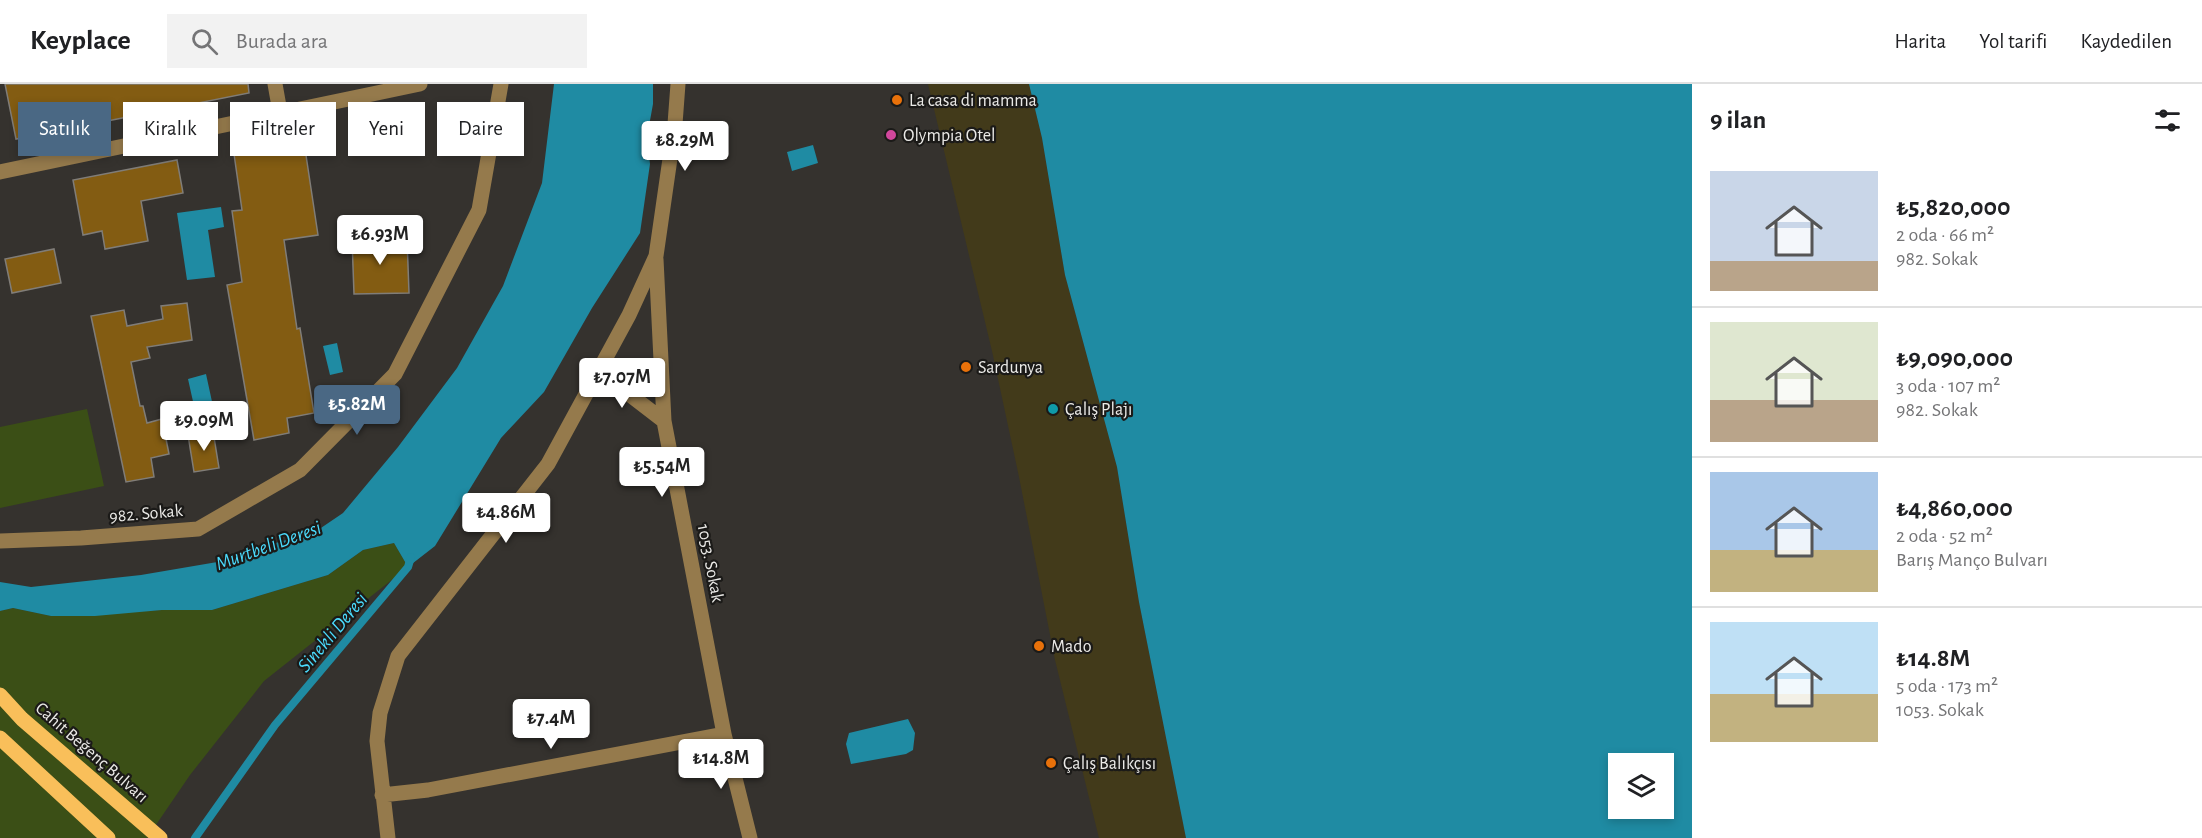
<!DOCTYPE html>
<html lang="tr">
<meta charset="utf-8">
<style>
:root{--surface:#fff;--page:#f2f2f2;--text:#202124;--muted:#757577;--line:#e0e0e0;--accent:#4a6884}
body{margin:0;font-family:"Alegreya Sans",sans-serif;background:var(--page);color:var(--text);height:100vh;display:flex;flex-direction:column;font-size:22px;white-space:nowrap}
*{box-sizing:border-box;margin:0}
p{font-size:20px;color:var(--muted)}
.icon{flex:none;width:33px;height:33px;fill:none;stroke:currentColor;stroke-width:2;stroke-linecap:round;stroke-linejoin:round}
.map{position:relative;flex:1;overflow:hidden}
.drawer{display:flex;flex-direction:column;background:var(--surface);width:510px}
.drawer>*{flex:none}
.banner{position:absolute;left:18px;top:18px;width:570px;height:54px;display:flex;gap:12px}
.buttons{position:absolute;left:1608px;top:669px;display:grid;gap:12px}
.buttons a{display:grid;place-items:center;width:66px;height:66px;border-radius:0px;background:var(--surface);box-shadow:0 3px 9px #0003;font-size:30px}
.price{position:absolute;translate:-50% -51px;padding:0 14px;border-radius:6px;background:#fff;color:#222;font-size:20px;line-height:39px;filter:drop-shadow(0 2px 3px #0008)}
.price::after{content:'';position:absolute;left:50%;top:36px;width:18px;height:14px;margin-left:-9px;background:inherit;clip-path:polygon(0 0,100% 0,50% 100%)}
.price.active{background:var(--accent);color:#fff}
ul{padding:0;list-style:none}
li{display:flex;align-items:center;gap:18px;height:150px;padding:0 18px}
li+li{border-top:2px solid var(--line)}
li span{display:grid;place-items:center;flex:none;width:168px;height:120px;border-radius:0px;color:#555}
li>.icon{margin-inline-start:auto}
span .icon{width:72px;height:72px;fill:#fffc;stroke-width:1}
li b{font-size:26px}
h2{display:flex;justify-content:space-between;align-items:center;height:72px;padding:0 18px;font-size:26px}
.pill{padding:0 21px;border-radius:0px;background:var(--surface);box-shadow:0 3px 9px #0003;font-size:21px;line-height:54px}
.pill.active{background:var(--accent);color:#fff}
header{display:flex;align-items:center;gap:36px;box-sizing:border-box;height:84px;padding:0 30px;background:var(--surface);border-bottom:2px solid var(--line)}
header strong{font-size:28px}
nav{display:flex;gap:33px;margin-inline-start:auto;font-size:21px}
.search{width:420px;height:54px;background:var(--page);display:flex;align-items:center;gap:15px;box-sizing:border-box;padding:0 21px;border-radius:0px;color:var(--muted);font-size:22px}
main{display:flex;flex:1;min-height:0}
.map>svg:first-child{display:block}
.green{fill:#3b4f16}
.sand{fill:#423a1a}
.water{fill:#1f8ba3;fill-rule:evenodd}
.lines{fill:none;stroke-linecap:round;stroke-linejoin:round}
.stream{stroke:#1f8ba3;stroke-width:8}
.building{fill:#835c12;stroke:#807d78;stroke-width:1.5}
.minor{stroke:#957a4c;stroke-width:15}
.major{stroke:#f9bf5a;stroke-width:15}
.food-dot{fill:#e8710a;stroke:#1b1a18;stroke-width:2}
.hotel-dot{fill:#d1479c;stroke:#1b1a18;stroke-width:2}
.culture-dot{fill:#0f9aa8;stroke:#1b1a18;stroke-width:2}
.labels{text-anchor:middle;stroke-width:4.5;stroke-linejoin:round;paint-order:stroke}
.poi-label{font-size:18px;fill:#ebeae7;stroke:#1b1a18;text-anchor:start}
.street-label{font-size:18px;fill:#ebeae7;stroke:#1b1a18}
.water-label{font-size:20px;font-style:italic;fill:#4bdbfd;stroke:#1b1a18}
</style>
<header>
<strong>Keyplace</strong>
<div class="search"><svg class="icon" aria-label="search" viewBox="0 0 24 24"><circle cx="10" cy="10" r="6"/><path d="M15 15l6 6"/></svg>Burada ara</div>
<nav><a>Harita</a><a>Yol tarifi</a><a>Kaydedilen</a></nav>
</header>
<main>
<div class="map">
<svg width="1692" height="754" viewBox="0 0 1692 754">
<rect width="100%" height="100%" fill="#35322e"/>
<path class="green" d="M87 325 104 402 0 424V343Z
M394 459 408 483 264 597 190 691 147 754H0V527L13 524 51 532 162 526H212L328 491 363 466Z"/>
<path class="sand" d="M928 0H1029L1042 54 1065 191 1117 383 1139 518 1186 754H1099L1055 576 1019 393 992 267Z"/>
<path class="water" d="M554 0H653V20L647 53 650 80 640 149 592 224 544 308 501 354 435 462 408 483 394 459 363 466 328 491 212 526H162L95 532H51L13 524 0 527V498L31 503 141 491 229 476 272 460 315 448 343 429 398 363 457 284 503 202 542 99Z
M1029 0H1692V754H1186L1139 518 1117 383 1065 191 1042 54ZM1618 680H1664V724H1618Z
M813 61 818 79 792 87 787 68Z
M221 123 224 143 208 146 215 193 187 196 177 129Z
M337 259 343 288 330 291 323 262Z
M206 290 216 336 198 340 188 295Z
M351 304 354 316 327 324 324 312Z
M908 635 915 649 913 666 906 670 851 680 846 660 849 649Z"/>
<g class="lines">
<path class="stream" d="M195 754 275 641 408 483 411 473"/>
</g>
<path class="building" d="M5 0H248L249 9 16 55Z
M301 38 318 151 284 156 297 245 300 244 314 329 287 334 289 349 254 356 227 201 242 198 232 127 242 126 231 49Z
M177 76 183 109 141 117 148 157 105 165 102 147 83 151 73 96Z
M407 154 409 209 354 210 352 155Z
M54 165 61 199 12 209 5 175Z
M187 219 192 256 147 263 150 274 131 278 140 322H143L147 339 162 335 169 370 151 374 154 393 126 398 91 232 124 226 127 242 163 235 161 222Z
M213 347 219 384 194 388 188 351Z"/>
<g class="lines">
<path class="minor" d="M275 0 280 28
M0 88 420 0
M656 175 664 337 724 650 750 754
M599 287 664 337
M0 457 81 454 198 445 300 386 395 290 479 126 501 0
M382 711 428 706 724 650
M388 754 377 657 380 629 398 572 548 380 629 231 656 172 675 40 678 0"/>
<path class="major" d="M0 611 22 635 160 754
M0 654 108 754"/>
</g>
<g class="food-dot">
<circle cx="897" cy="16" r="6"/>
<circle cx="966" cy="283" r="6"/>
<circle cx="1039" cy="562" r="6"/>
<circle cx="1051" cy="679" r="6"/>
</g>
<circle class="hotel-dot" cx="891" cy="51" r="6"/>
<circle class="culture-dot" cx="1053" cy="325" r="6"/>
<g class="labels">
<g class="poi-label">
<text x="909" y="22">La casa di mamma</text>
<text x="903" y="57">Olympia Otel</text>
<text x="978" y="289">Sardunya</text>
<text x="1065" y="331">Çalış Plajı</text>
<text x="1051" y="568">Mado</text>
<text x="1063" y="685">Çalış Balıkçısı</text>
</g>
<g class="street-label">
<text transform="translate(146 429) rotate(-5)" y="6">982. Sokak</text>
<text transform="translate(711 479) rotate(79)" y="6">1053. Sokak</text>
<text transform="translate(92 668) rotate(41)" y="6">Cahit Beğenç Bulvarı</text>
</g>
<g class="water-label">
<text transform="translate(268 461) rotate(-20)" y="7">Murtbeli Deresi</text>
<text transform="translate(332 548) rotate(-50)" y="7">Sinekli Deresi</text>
</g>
</g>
</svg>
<div class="buttons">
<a><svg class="icon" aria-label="layers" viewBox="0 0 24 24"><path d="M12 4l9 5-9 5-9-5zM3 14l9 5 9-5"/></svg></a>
</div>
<b class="price" style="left:685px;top:88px">₺8.29M</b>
<b class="price" style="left:380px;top:182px">₺6.93M</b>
<b class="price" style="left:622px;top:325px">₺7.07M</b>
<b class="price active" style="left:357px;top:352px">₺5.82M</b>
<b class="price" style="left:204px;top:368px">₺9.09M</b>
<b class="price" style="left:662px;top:414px">₺5.54M</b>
<b class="price" style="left:506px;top:460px">₺4.86M</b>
<b class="price" style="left:551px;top:666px">₺7.4M</b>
<b class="price" style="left:721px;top:706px">₺14.8M</b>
<div class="banner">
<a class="pill active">Satılık</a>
<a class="pill">Kiralık</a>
<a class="pill">Filtreler</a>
<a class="pill">Yeni</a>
<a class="pill">Daire</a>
</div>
</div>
<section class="drawer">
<h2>9 ilan<svg class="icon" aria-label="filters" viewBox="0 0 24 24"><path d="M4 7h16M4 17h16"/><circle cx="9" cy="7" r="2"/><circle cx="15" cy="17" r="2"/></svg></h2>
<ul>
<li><span style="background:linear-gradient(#c9d6e8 75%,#b9a48a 0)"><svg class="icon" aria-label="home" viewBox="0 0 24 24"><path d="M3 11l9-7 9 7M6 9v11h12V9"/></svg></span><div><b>₺5,820,000</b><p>2 oda · 66 m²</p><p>982. Sokak</p></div></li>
<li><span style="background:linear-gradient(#dfe7d0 65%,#b9a48a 0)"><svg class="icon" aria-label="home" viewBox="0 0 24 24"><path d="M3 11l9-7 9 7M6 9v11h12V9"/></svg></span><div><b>₺9,090,000</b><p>3 oda · 107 m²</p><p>982. Sokak</p></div></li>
<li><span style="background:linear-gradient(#a9c7e8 65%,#c2b280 0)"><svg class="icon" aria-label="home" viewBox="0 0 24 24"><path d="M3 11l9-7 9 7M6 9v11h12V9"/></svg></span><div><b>₺4,860,000</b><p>2 oda · 52 m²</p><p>Barış Manço Bulvarı</p></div></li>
<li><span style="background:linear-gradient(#bfe0f5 60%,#c2b280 0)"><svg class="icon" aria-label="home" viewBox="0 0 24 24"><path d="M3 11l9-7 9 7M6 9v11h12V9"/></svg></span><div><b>₺14.8M</b><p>5 oda · 173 m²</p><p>1053. Sokak</p></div></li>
</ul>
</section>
</main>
